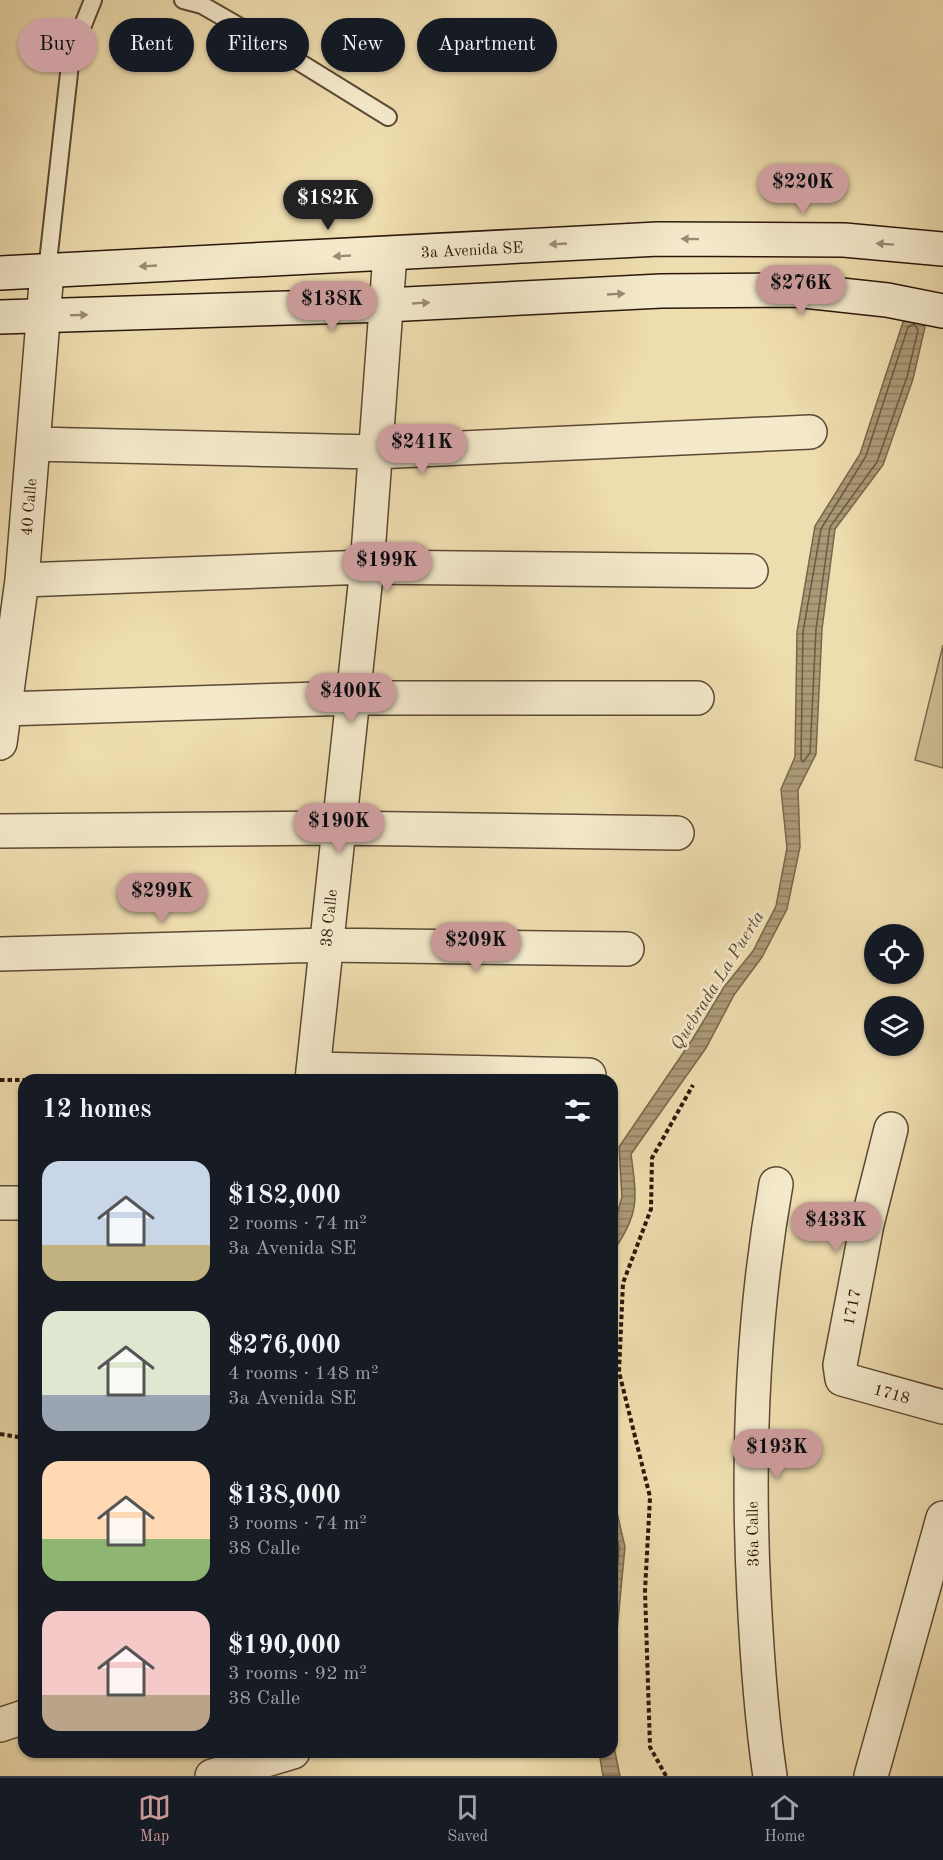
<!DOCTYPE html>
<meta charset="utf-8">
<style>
:root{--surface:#171b24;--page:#242831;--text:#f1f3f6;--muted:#9ea1a6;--line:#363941;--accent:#c59692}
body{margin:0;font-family:"Old Standard TT",serif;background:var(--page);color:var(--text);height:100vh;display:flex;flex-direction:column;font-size:22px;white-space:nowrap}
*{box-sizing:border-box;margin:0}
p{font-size:20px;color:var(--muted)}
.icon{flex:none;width:33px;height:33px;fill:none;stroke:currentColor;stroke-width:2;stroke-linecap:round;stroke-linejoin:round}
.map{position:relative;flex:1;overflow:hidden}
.panel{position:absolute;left:18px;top:1074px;width:600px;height:684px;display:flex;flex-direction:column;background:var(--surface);border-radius:18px;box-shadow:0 2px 4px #0004}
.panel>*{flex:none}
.banner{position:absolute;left:18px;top:18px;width:600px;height:54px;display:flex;gap:12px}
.buttons{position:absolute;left:864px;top:924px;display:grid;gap:12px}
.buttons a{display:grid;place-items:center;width:60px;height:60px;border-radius:50%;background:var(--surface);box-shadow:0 2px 4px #0004;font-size:30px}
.price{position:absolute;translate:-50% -51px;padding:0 14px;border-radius:21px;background:var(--accent);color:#111;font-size:20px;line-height:39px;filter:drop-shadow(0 2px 3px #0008)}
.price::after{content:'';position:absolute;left:50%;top:36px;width:18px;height:14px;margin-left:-9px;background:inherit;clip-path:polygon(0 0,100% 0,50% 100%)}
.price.active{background:#222;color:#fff}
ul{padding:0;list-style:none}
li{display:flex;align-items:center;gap:18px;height:150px;padding:0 24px}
li span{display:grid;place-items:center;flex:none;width:168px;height:120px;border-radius:18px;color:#555}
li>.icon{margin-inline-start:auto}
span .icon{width:72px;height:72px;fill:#fffc;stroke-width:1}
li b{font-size:26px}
h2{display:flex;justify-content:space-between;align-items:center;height:72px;padding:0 24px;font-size:26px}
.tag{padding:0 21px;border-radius:27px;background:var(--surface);box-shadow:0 2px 4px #0004;font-size:21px;line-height:54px}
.tag.active{background:var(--accent);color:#111}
.menu{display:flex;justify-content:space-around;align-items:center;height:84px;border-top:2px solid var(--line);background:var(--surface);font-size:16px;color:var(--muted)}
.menu a{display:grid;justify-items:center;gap:3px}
.menu .active{color:var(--accent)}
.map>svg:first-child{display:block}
.garden{fill:#cdbc93;stroke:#7c6a4f;stroke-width:1.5}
.water{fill:url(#water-rules);stroke:#78664c;stroke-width:1.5}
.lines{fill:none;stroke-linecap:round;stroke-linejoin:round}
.shore{stroke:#6c5941;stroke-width:1.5}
.lane-casing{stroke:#5c4934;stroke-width:20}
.street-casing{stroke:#5c4934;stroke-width:36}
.secondary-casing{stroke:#2b180b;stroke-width:36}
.path{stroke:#2b180b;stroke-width:4;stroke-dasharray:4.5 3;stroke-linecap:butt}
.lane{stroke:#f4e9cb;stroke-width:16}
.street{stroke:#f4e9cb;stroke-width:33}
.secondary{stroke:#f4e9cb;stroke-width:33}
.oneway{fill:#9a8b75}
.labels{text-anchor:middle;stroke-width:5;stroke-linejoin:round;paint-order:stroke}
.street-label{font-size:16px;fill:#2b180b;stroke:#f4e9cb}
.water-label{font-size:18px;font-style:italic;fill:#5f4c36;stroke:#f4e9cb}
</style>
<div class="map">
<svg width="943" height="1776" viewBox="0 0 943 1776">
<defs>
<pattern id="water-rules" width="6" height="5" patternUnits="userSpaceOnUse" patternTransform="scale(1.5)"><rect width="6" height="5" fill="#ac9a77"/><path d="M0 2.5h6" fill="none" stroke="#8c7d60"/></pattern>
</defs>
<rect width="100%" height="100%" fill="#eeddaf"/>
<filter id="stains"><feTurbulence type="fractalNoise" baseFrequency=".00333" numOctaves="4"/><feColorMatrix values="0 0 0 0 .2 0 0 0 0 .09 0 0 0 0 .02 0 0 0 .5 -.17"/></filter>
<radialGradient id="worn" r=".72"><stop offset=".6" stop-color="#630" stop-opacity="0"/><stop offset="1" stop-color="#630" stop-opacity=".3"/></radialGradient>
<path class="garden" d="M943 645V768L915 760Z"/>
<path class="water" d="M917 317 925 327 913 379 883 465 835 529 822 629 816 754 798 790 800 847 787 909 762 957 734 995 706 1048 631 1154C637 1199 640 1214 612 1253V1231L622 1197 619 1147 692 1040 724 987 753 951 776 906 787 848 781 789 795 757 797 632 815 526 860 454 903 322Z
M612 1491 625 1547 612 1683Z
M612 1737 620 1776H603L599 1752H612Z"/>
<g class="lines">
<path class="shore" d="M914 324 918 330 907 377 877 462 830 527 816 629 810 753 803 762 801 759 803 632 821 529 866 456 908 327Z
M612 1517 619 1547 612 1636"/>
<defs>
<path id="lane" d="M183 0 202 5 270 44 388 117
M47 271 71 55 93 0"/>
<path id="street" d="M34 444 375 452 810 432
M22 580 367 567 751 571
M4 709 352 698H697
M0 743 22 580 47 271
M0 831 338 828 677 833
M0 954 326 945 627 949
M313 1069 589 1075
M312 1080 367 567 390 254
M891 1129 867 1224 840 1365 842 1379 943 1407
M0 1203H24
M0 1725 24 1717
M212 1776 293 1752
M770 1776C761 1716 757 1656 754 1595 747 1458 752 1319 776 1184
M871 1776 943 1518"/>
<path id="secondary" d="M0 273 658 239 844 240 943 249
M0 317 386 305 661 291 795 290 887 300 943 311"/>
</defs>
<use href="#lane" class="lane-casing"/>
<use href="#street" class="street-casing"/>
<use href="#secondary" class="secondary-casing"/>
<path class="path" d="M0 1080H281
M0 1434 24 1438
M666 1776 650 1747 645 1591 650 1497 619 1372 623 1283 651 1209 652 1158 693 1085"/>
<use href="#lane" class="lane"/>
<use href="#street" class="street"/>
<use href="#secondary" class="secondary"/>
</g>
<defs><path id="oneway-solid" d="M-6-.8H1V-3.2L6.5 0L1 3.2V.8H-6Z" transform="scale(1.5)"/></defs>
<g class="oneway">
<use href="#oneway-solid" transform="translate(690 239) rotate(-179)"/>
<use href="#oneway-solid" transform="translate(558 244) rotate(177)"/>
<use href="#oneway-solid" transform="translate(885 244) rotate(-176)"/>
<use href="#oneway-solid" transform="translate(342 256) rotate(177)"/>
<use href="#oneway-solid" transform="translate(148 266) rotate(177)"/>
<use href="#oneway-solid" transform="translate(616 294) rotate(-3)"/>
<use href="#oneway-solid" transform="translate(421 303) rotate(-3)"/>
<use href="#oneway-solid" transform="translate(79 315) rotate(-2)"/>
</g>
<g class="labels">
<g class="street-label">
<text transform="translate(472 249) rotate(-3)" y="6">3a Avenida SE</text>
<text transform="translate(28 507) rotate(-85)" y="6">40 Calle</text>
<text transform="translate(328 918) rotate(-84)" y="6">38 Calle</text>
<text transform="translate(851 1307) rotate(-79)" y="6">1717</text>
<text transform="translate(892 1393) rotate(16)" y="6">1718</text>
<text transform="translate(752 1534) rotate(-91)" y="6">36a Calle</text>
</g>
<g class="water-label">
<text transform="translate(717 980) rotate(-58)" y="6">Quebrada La Puerta</text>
</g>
</g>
<rect width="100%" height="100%" filter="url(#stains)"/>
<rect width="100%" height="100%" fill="url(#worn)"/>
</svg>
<div class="buttons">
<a><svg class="icon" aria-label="locate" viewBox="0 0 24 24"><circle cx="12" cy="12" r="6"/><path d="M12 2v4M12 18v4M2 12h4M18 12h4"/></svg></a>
<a><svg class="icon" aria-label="layers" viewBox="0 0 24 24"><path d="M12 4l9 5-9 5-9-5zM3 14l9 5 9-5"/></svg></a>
</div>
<b class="price" style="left:803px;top:215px">$220K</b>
<b class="price active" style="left:328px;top:231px">$182K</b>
<b class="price" style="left:801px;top:316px">$276K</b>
<b class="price" style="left:332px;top:332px">$138K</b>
<b class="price" style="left:422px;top:475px">$241K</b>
<b class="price" style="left:387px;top:593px">$199K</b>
<b class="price" style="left:351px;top:724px">$400K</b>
<b class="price" style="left:339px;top:854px">$190K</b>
<b class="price" style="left:162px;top:924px">$299K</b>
<b class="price" style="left:476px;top:973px">$209K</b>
<b class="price" style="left:836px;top:1253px">$433K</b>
<b class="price" style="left:777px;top:1480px">$193K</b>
<div class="banner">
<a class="tag active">Buy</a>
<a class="tag">Rent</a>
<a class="tag">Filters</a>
<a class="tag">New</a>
<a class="tag">Apartment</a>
</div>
<section class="panel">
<h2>12 homes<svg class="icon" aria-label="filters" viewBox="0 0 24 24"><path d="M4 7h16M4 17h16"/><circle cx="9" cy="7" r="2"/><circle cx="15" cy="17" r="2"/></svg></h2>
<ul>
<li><span style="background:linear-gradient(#c9d6e8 70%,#c2b280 0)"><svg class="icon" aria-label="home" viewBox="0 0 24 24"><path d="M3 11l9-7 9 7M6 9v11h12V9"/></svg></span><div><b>$182,000</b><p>2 rooms · 74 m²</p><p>3a Avenida SE</p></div></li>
<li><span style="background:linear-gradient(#dfe7d0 70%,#9aa5b1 0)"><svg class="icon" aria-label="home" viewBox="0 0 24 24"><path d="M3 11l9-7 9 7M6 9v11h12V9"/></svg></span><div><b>$276,000</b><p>4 rooms · 148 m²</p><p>3a Avenida SE</p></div></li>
<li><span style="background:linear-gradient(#ffd9b3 65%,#8fb573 0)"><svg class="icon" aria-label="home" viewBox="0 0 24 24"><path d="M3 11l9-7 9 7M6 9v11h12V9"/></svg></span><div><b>$138,000</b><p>3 rooms · 74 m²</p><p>38 Calle</p></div></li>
<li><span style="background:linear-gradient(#f6c9c9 70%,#b9a48a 0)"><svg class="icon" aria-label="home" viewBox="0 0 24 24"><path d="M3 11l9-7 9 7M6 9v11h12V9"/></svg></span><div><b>$190,000</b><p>3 rooms · 92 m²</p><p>38 Calle</p></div></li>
</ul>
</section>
</div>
<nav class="menu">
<a class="active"><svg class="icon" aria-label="map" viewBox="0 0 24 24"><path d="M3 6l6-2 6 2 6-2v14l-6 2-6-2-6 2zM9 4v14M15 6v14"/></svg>Map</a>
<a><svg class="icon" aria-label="saved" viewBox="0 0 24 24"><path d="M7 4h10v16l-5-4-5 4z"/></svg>Saved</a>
<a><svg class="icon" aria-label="home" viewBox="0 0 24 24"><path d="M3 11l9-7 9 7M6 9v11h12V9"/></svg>Home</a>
</nav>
